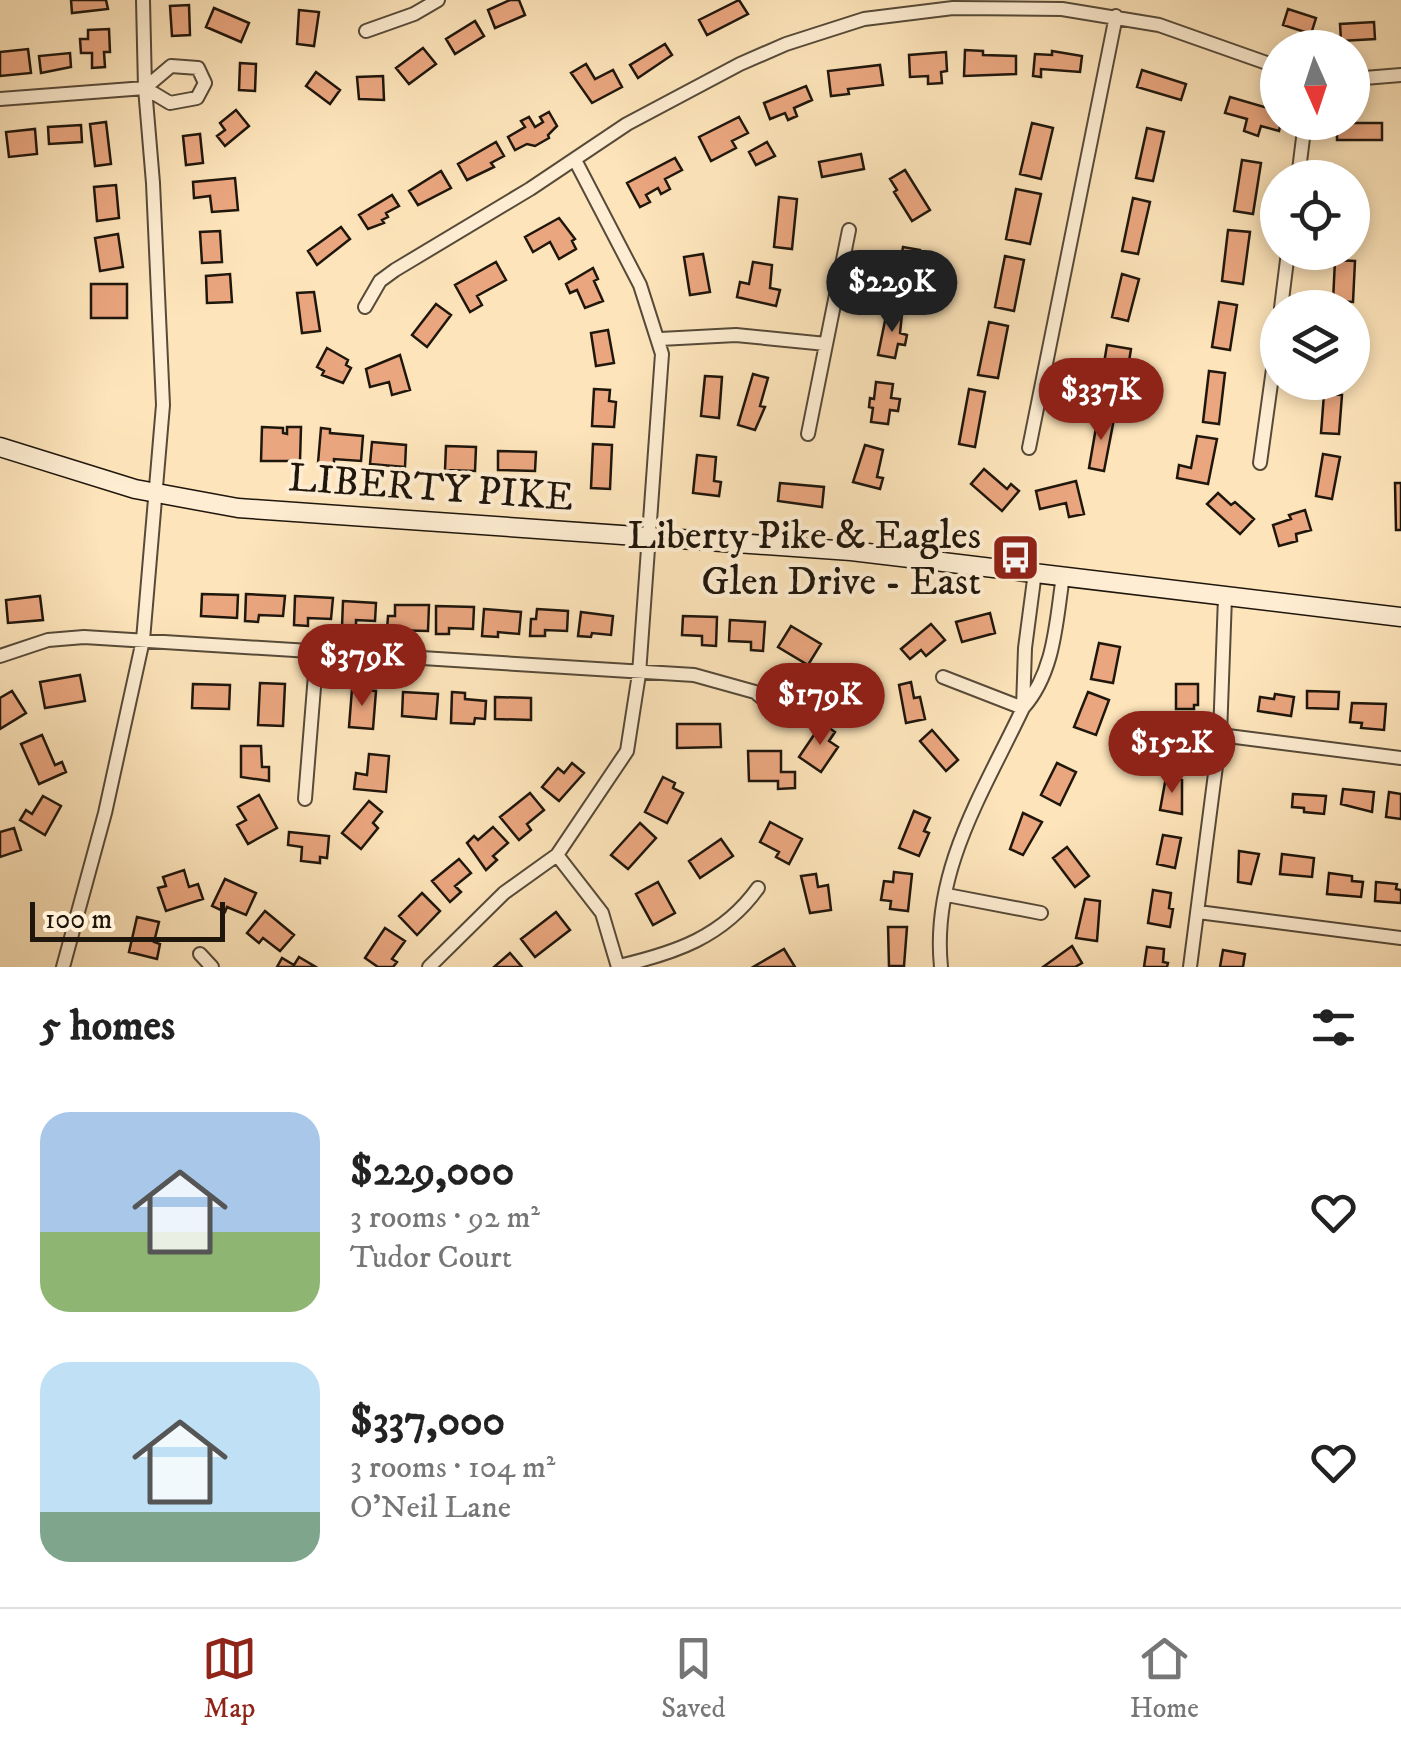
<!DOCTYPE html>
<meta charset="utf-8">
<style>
:root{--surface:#fff;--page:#f6f6f6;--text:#222;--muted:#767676;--line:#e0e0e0;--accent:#8f2418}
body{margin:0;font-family:"IM FELL DW Pica",serif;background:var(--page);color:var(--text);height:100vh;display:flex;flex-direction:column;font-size:38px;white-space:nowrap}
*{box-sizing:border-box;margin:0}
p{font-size:32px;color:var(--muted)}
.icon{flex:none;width:55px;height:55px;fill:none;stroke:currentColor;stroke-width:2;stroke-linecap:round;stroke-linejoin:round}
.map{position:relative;height:967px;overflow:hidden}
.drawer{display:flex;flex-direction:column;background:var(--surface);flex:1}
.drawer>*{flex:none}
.needle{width:65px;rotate:177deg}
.fabs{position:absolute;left:1260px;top:30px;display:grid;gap:20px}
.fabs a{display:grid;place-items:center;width:110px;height:110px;border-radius:50%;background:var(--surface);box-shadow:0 5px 15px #0003;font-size:50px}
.scale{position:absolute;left:30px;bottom:25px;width:195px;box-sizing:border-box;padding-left:10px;border:5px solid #1f160c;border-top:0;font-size:28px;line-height:35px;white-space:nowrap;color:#1f160c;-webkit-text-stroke:8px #feedd2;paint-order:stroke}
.price{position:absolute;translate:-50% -85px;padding:0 22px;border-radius:35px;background:var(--accent);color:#fff;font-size:32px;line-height:65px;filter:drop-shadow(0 2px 5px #0008)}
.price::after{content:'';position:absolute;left:50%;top:60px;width:30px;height:22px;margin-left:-15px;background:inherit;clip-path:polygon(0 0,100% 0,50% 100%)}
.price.current{background:#222;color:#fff}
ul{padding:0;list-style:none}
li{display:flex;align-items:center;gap:30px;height:250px;padding:0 40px}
li span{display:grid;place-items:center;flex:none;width:280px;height:200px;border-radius:30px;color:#555}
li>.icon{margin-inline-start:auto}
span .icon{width:120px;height:120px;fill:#fffc;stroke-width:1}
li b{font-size:42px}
h2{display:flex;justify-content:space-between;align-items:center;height:120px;padding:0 40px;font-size:42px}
.menu{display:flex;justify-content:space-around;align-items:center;height:140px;border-top:2px solid var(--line);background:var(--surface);font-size:28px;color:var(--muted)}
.menu a{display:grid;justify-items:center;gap:5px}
.menu .current{color:var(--accent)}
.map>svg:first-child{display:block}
.building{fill:#eaa67f;stroke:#1f160c;stroke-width:2.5}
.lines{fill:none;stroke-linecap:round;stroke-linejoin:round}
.street-casing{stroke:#564a38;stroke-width:16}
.secondary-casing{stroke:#1f160c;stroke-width:21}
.street{stroke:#feedd2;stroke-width:12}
.secondary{stroke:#feedd2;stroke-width:18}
.labels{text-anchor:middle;stroke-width:8;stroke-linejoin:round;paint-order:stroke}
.street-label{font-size:40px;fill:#1f160c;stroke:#feedd2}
.poi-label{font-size:40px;fill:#1f160c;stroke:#feedd2;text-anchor:end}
</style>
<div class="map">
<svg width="1401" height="967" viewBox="0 0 1401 967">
<rect width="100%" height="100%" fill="#fde4ba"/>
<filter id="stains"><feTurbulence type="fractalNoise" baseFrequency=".002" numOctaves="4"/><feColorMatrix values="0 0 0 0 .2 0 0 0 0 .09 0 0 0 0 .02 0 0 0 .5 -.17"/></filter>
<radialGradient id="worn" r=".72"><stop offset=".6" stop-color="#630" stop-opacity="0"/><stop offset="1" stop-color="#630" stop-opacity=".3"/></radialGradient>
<path class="building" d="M71 0H106L108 9 72 13Z
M510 0H519L525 15 495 28 488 10Z
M739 0 748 14 707 35 699 20Z
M189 5 190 35 172 36 170 6Z
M214 8 249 23 241 42 206 27Z
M1288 9 1316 18 1311 34 1283 25Z
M299 10 319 12 314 46 297 44Z
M475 21 484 36 455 54 446 39Z
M1374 22 1375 39 1341 41 1340 24Z
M109 29 110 52H104L105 67 92 68V53H81L80 39H88V30Z
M665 44 672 55 638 78 630 65Z
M423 48 436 64 409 84 396 68Z
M28 49 31 73 0 76V52Z
M965 50 983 51V55L1016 56V74L964 76Z
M1052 51 1082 56 1080 72 1041 69V77L1033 76 1035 54 1052 55Z
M946 52 947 71 941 72 942 83 928 84V76L910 77 909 55Z
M70 53 71 67 41 73 39 56Z
M240 63 256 64 255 91 239 90Z
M586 64 595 79 613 70 622 87 592 103 571 73Z
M880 65 883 85 848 89 849 94 831 96 828 71Z
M1142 70 1186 84 1181 100 1137 87Z
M316 72 340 90 330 104 306 86Z
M383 76 384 100 359 99 357 77Z
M806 86 812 100 794 108 797 116 788 120 785 113 770 119 764 103Z
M1230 97 1278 111V122H1281L1279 131 1261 126 1258 136 1244 131 1247 119 1225 113Z
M236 110 249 126 225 146 217 136 225 130 220 123Z
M549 112 557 126 548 135 549 138 535 146 527 144 515 150 508 137 525 127 521 121 529 117 535 127 543 122 540 117Z
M739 117 748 133 732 141 736 148 711 161 699 137Z
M106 122 111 164 95 166 90 124Z
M1032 123 1053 128 1041 179 1020 174Z
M1337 123H1382V140H1337Z
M81 125 82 142 49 144 48 127Z
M1147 128 1164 132 1153 181 1136 178Z
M35 129 37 154 9 157 6 132Z
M200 134 203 163 186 165 183 136Z
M496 142 504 156 491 163 494 167 467 180 458 164Z
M767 142 775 156 756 165 749 152Z
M861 154 864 169 822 177 819 162Z
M675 158 682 170 665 179 670 189 661 194 658 188 646 195 650 202 640 207 627 183Z
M1242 160 1261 163 1253 214 1234 211Z
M905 170 930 210 912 221 894 192 897 190 890 179Z
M441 171 451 188 418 205 409 191Z
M235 178 238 210 212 212 210 196 194 198 193 182Z
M116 185 119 218 97 221 94 187Z
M1016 189 1041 194 1030 244 1006 239Z
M392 195 399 206 386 213 388 217 382 220 384 223 368 229 359 215Z
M1352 195 1359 196 1355 234H1352Z
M779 197 797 199 792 249 774 247Z
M1133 198 1150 202 1138 254 1122 251Z
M559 218 575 239 572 241 576 249 559 259 550 242 533 252 525 237Z
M341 227 350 239 317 265 308 251Z
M1228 230 1250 232 1243 284 1222 281Z
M220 231 222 262 202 263 200 232Z
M118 234 123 267 100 271 95 238Z
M903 247 920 250 916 278 924 279 923 288 916 286 914 293 895 290Z
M703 254 710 292 690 295 684 257Z
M1005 256 1024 260 1014 311 995 307Z
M1335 260 1355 261 1353 302 1333 301Z
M496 262 506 280 477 296 482 305 470 312 455 285Z
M753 262 772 265 770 288 780 290 776 306 737 297 740 282 749 284Z
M593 268 598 279 594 281 603 301 585 308 577 290 570 293 566 284Z
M230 274 232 302 207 303 206 276Z
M1122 274 1139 279 1128 321 1112 317Z
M91 284H127V318H91Z
M314 292 320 331 302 333 297 293Z
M1219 302 1237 305 1230 350 1212 347Z
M436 304 451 315 427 347 412 335Z
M887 311 902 314 900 333 907 335 905 345 898 344 895 358 878 355Z
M989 322 1008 326 998 378 978 375Z
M608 330 614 363 596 366 591 333Z
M1107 345 1131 349 1123 398 1099 394Z
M327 348 348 360 346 365 351 368 343 383 322 375 324 371 317 367Z
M400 355 410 390 392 395 389 382 370 387 366 369Z
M1209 371 1225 373 1219 424 1203 422Z
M753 374 768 378 760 406 765 407 755 430 738 425Z
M705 376 722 377 719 418 701 416Z
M876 382 893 384 891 398 900 399 898 411 890 410 888 424 871 422 873 408 869 407 870 398 874 399Z
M594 389 610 390 609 401 616 402 614 427 592 426Z
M969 389 985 392 975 447 959 444Z
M1324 394 1342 395 1339 434 1321 433Z
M1098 416 1114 419 1104 471 1089 468Z
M262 427 283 428V433L287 434V427H301L300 461H261Z
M321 428 330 429V433L363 436 361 461 334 459V464L318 463Z
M1197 436 1217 439 1208 484 1177 478 1179 465 1191 468Z
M372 442 406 445 405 467 370 464Z
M593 444 612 445 610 489 591 488Z
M865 445 883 450 877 477 883 478 880 489 853 482Z
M446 446 476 447 475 471 445 470Z
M498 451 536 452 535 471 498 470Z
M1323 454 1340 457 1332 499 1316 496Z
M697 455 716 457 714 481 721 482 719 496 693 493Z
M984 469 1007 489 1011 484 1019 491 1002 511 971 484Z
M1076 481 1084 514 1069 517 1066 503 1040 509 1036 491Z
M780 483 824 487 822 507 778 501Z
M1395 483H1401V530H1396Z
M1218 493 1231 505 1235 502 1254 519 1240 534 1207 504Z
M1305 510 1311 530 1296 534 1297 541 1279 546 1273 525 1291 519 1289 515Z
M202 594 238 595 237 618 201 616Z
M246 594 285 596 283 616 259 615 258 622 245 621Z
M40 596 43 620 8 623 6 600Z
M295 596 333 598 331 619 308 618V626L294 625Z
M343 601 376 603 375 621 356 620V628L342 627Z
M395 605H429L428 631 387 630 388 616H395Z
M436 606 474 607 473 629 449 628V634H436Z
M484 609 521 612 519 634 498 632V637L482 636Z
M537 609 568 611 567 631 545 630V636H530L531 619H536Z
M581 612 613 616 611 635 592 633 591 637 578 636Z
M990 613 995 633 962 642 956 622Z
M683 616 717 617 716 646 702 645V636L682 635Z
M730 620 765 622 763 651 751 650V642L729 641Z
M931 624 945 640 926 656 921 650 910 659 901 649Z
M791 626 821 644 808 665 778 647Z
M1099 643 1120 647 1113 683 1091 679Z
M846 674 848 704 819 706 817 676Z
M80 675 85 701 45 708 40 682Z
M911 682 914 698 920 697 925 719 906 723 899 685Z
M260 683 285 684 283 726 258 725Z
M193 684 230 685 229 709 192 708Z
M1176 684H1198V705H1194V709H1176Z
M352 689 376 691 373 729 349 727Z
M12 691 26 713 0 729V698Z
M1307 691 1339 692 1338 709 1307 708Z
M403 692 438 694 436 719 402 716Z
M452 692 465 693V699L486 701 485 719 475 718 474 724 451 723Z
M1088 692 1109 700 1096 735 1074 727Z
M1275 694 1294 697 1291 716 1258 711 1260 697 1274 699Z
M495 697 531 698V720L495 719Z
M1352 703 1386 704 1384 730 1361 728 1362 723 1350 722Z
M822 723 835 732 829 741 838 747 821 772 799 757Z
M677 724H720L721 747 677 748Z
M1173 725 1189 727 1186 758 1164 756 1166 737 1172 738Z
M932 730 958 760 946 771 920 741Z
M42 735 55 765 62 762 66 772 39 784 21 744Z
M241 746H261L262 767H269V781L241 777Z
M748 751H781V772H795V788L778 789V781H749Z
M369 754 389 756 386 792 354 789 356 773 367 775Z
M572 763 584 773 559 801 542 787 558 768 564 773Z
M1057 763 1076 772 1060 805 1041 795Z
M663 777 675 783 673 788 683 793 667 823 645 812Z
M1166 777 1182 780V814L1160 810Z
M1343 789 1374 792 1372 812 1341 804Z
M1389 792 1401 794V819L1386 817Z
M530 793 544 810 527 824 531 830 519 840 500 817Z
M1293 794 1326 796 1324 814 1304 812V808L1292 807Z
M259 795 277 828 248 844 237 825 246 820 238 807Z
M43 796 61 806 45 835 20 820 26 810 32 814Z
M369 801 382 812 373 823 378 828 361 849 342 833Z
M914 811 930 818 924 831 929 833 919 856 899 848Z
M1023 813 1042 822 1023 855 1010 849Z
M770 822 802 839 789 864 776 857 779 852 760 842Z
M640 823 656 838 628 869 611 855Z
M493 827 508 843 493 856 497 860 486 870 467 843 474 836 478 840Z
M14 828 21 850 0 857V832Z
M289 832 329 836 327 858 320 857V863L301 861 302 847 288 845Z
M1163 835 1181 838 1175 868 1157 864Z
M721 839 733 856 700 878 689 861Z
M1067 847 1089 876 1075 887 1053 858Z
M1239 851 1259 854 1251 884 1238 882Z
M1282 854 1314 858 1312 877 1280 874Z
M459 859 471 873 455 886 461 892 450 902 432 881Z
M184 870 189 887 198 884 203 899 166 911 158 888 166 886 163 877Z
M894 872 912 874 908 911 890 909 891 901 881 900 884 881 893 882Z
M1329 873 1352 876V881L1363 882 1361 897 1327 894Z
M816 874 818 887 828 885 831 910 810 913 801 876Z
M225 879 256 893 246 915 227 907 225 912 212 906Z
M658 882 675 913 653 925 636 894Z
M1376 882 1397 884 1396 889 1401 890V903L1375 901Z
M1153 890 1171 893 1169 908 1173 909 1170 927 1148 923Z
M422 893 440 911 417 935 399 916Z
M1085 899 1100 901 1097 941 1076 938Z
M265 911 294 935 280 951 263 938 259 943 247 933Z
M556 912 570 930 535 957 521 939Z
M137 917 159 922 154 942 160 944 157 959 129 952Z
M888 927H907L904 966H889Z
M385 928 405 941 392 959 397 962 393 967H378L365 958Z
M1072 946 1082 963 1075 967H1043Z
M1147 947 1164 949 1163 962 1168 963 1167 967H1144Z
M784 949 795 967H753Z
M1223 950 1245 954 1243 967H1220Z
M510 953 522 967H494Z
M299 957 316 967H277L282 958 294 965Z"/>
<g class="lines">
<defs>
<path id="street" d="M366 31 414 14 438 0
M171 66 198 68 205 83 197 98 170 103 145 88Z
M1352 79 1401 75
M0 99 145 88
M1298 178 1305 122
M365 307 380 281 395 270 530 189 627 124 740 64 786 44 864 19 953 8 1062 9 1159 25 1278 67
M1281 308 1288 252
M660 339 736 335 826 344
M808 434 849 230
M1029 448 1116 16
M1260 463 1278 333
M0 656 48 640 84 637 694 675 755 692 772 706
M943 677 1023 708
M1023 708 1025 648 1035 572
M1220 735 1401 758
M305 799 317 650
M557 855 602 913 618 967
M947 895 1041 913
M1198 912 1401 938
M200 954 212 967
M619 966C675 953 723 937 758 888
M63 967 105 813 143 640 163 405 153 183 145 88 143 0
M429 967 504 893 557 855 627 751 639 674 662 354 640 285 575 160
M941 967C931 871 984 791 1023 708 1055 672 1056 621 1063 576
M1190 967 1220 735 1225 597"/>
<path id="secondary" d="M0 447 135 489 238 508 851 551 1401 617"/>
</defs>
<use href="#street" class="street-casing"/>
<use href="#secondary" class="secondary-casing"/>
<use href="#street" class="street"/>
<use href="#secondary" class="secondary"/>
</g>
<defs>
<symbol id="bus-square" viewBox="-11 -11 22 22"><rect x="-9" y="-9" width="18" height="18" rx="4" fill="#8f2418" stroke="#feedd2"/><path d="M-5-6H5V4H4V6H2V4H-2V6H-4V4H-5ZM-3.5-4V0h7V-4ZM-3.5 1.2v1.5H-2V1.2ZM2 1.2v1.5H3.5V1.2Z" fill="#fff"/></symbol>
</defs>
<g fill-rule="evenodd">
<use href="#bus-square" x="988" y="530" width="55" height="55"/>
</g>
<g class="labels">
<g class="street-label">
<text transform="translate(431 486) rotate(4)" y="14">LIBERTY PIKE</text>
</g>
<g class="poi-label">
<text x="981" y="548">Liberty Pike &amp; Eagles<tspan x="981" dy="46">Glen Drive - East</tspan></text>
</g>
</g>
<rect width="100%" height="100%" filter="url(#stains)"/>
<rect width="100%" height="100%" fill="url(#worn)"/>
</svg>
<div class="fabs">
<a><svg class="needle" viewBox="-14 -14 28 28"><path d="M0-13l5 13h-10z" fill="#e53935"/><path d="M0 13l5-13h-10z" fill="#767676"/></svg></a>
<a><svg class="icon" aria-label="locate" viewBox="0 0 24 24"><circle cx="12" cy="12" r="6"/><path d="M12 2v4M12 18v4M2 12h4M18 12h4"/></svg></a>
<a><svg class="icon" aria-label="layers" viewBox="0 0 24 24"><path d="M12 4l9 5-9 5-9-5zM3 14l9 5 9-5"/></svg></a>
</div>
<div class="scale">100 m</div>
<b class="price current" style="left:892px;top:335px">$229K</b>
<b class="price" style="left:1101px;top:443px">$337K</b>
<b class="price" style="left:362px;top:709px">$379K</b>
<b class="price" style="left:820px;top:748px">$179K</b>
<b class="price" style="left:1172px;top:796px">$152K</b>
</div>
<section class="drawer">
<h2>5 homes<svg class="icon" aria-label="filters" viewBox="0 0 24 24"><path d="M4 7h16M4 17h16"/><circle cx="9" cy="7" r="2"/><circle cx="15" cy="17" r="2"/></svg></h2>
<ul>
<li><span style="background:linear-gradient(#a9c7e8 60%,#8fb573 0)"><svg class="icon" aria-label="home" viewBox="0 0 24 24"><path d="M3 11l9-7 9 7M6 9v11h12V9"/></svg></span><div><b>$229,000</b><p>3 rooms · 92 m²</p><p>Tudor Court</p></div><svg class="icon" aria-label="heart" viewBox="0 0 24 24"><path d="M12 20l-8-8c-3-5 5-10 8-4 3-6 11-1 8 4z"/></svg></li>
<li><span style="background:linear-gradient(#bfe0f5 75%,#7fa58c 0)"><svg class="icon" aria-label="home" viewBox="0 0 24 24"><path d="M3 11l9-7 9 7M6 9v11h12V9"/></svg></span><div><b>$337,000</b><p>3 rooms · 104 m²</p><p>O'Neil Lane</p></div><svg class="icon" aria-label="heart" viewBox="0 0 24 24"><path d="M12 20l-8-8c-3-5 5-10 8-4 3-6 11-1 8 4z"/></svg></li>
</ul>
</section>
<nav class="menu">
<a class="current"><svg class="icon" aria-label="map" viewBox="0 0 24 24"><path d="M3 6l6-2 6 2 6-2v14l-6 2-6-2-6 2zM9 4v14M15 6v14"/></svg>Map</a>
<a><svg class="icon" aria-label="saved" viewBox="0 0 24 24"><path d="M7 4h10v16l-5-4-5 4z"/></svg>Saved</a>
<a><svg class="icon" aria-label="home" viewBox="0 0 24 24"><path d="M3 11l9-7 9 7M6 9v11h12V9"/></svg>Home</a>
</nav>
